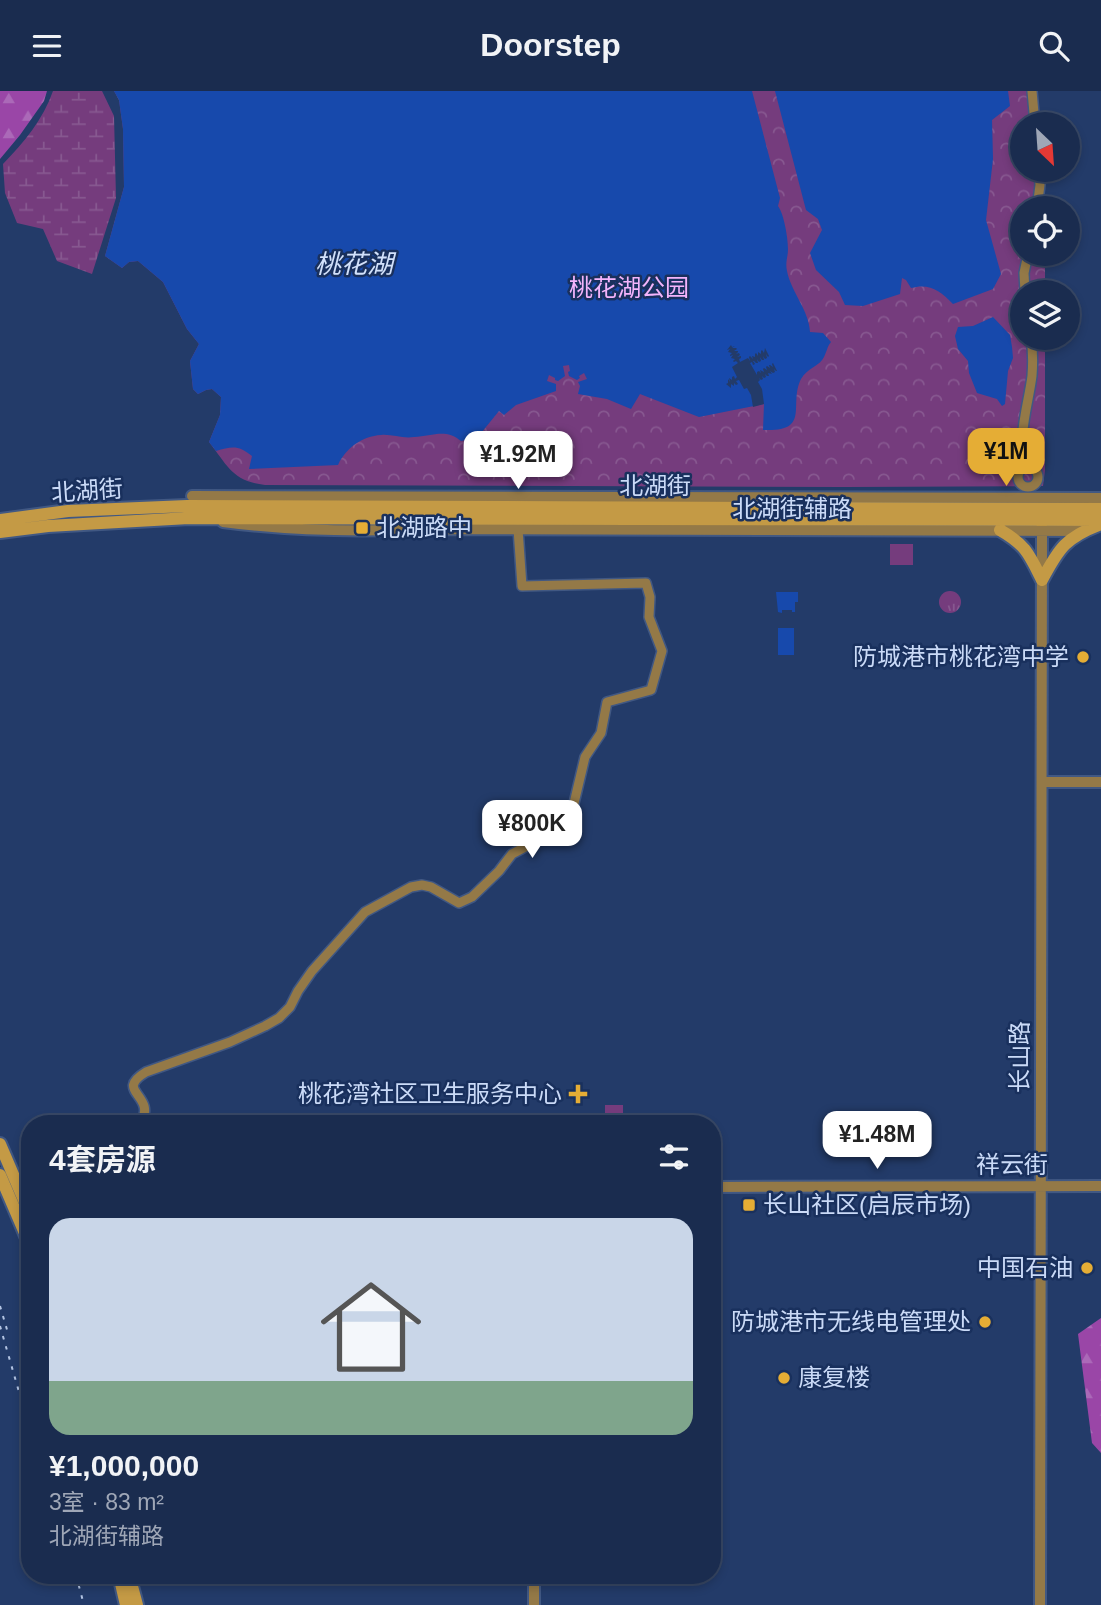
<!DOCTYPE html>
<html lang="zh">
<meta charset="utf-8">
<style>
:root{--surface:#1a2c4f;--page:#273859;--text:#f1f3f6;--muted:#9fa7b7;--line:#384866;--accent:#e5ad35}
body{margin:0;font-family:Arial,"Noto Sans SC",sans-serif;background:var(--page);color:var(--text);height:100vh;display:flex;flex-direction:column;font-size:26px;white-space:nowrap}
*{box-sizing:border-box;margin:0}
p{font-size:23px;color:var(--muted)}
.icon{flex:none;width:38px;height:38px;fill:none;stroke:currentColor;stroke-width:2;stroke-linecap:round;stroke-linejoin:round}
.map{position:relative;flex:1;overflow:hidden}
.drawer{position:absolute;left:21px;top:1024px;width:700px;height:469px;display:flex;flex-direction:column;background:var(--surface);border-radius:28px;box-shadow:0 4px 10px #0003,0 0 0 2px var(--line)}
.drawer>*{flex:none}
.needle{width:46px;rotate:155deg}
.tools{position:absolute;left:1010px;top:21px;display:grid;gap:14px}
.tools a{display:grid;place-items:center;width:70px;height:70px;border-radius:50%;background:var(--surface);box-shadow:0 4px 10px #0003,0 0 0 2px var(--line);font-size:35px}
.price{position:absolute;translate:-50% -60px;padding:0 16px;border-radius:14px;background:#fff;color:#222;font-size:23px;line-height:46px;filter:drop-shadow(0 2px 4px #0008)}
.price::after{content:'';position:absolute;left:50%;top:42px;width:21px;height:16px;margin-left:-10px;background:inherit;clip-path:polygon(0 0,100% 0,50% 100%)}
.price.on{background:var(--accent);color:#111}
ul{padding:0;list-style:none}
li{display:grid;align-content:center;gap:14px;height:371px;padding:0 28px}
li span{display:grid;place-items:center;height:217px;border-radius:21px;color:#555}
li>.icon{margin-inline-start:auto}
span .icon{width:126px;height:126px;fill:#fffc;stroke-width:1}
li b{font-size:30px}
h2{display:flex;justify-content:space-between;align-items:center;height:84px;padding:0 28px;font-size:30px}
header{display:flex;justify-content:space-between;align-items:center;height:91px;padding:0 28px;background:var(--surface);font-size:32px;font-weight:600}
.map>svg:first-child{display:block}
.grass{fill:url(#grass-tufts)}
.forest{fill:url(#forest-firs)}
.wetland{fill:url(#wetland-marsh)}
.park{fill:url(#park-crowns)}
.garden{fill:#753c7d}
.water{fill:#1749ac}
.pier{fill:#233b69}
.lines{fill:none;stroke-linecap:round;stroke-linejoin:round}
.minor-casing{stroke:#415883;stroke-width:12}
.tertiary-casing{stroke:#415883;stroke-width:14}
.secondary-casing{stroke:#415883;stroke-width:16}
.minor{stroke:#947947;stroke-width:9}
.tertiary{stroke:#947947;stroke-width:10}
.secondary{stroke:#c49a45;stroke-width:12}
.rail{stroke:#b3c4e3;stroke-width:2;stroke-dasharray:3.5 7;stroke-linecap:butt}
.poi-dot{fill:#e5ad35;stroke:#19305d;stroke-width:2.5}
.labels{text-anchor:middle;stroke-width:5;stroke-linejoin:round;paint-order:stroke}
.park-label{font-size:24px;fill:#f3b4fc;stroke:#19305d}
.street-label{font-size:24px;fill:#cadaf7;stroke:#19305d}
.poi-label{font-size:24px;fill:#cadaf7;stroke:#19305d;text-anchor:end}
.water-label{font-size:26px;font-style:italic;fill:#d2e1fb;stroke:#19305d}
</style>
<header><svg class="icon" aria-label="menu" viewBox="0 0 24 24"><path d="M4 6h16M4 12h16M4 18h16"/></svg>Doorstep<svg class="icon" aria-label="search" viewBox="0 0 24 24"><circle cx="10" cy="10" r="6"/><path d="M15 15l6 6"/></svg></header>
<div class="map">
<svg width="1101" height="1514" viewBox="0 0 1101 1514">
<defs>
<pattern id="grass-tufts" width="24" height="20" patternUnits="userSpaceOnUse" patternTransform="scale(1.75)"><rect width="24" height="20" fill="#753c7d"/><path d="M3 7l-1-3M5 7V3M7 7l1-3M15 17l-1-3M17 17v-4M19 17l1-3" fill="none" stroke="#875890"/></pattern>
<pattern id="forest-firs" width="22" height="20" patternUnits="userSpaceOnUse" patternTransform="scale(1.75)"><rect width="22" height="20" fill="#9a46a7"/><path d="M5 1l3.5 6h-7zM16 11l3.5 6h-7z" fill="#ab69b8"/></pattern>
<pattern id="wetland-marsh" width="20" height="14" patternUnits="userSpaceOnUse" patternTransform="scale(1.75)"><rect width="20" height="14" fill="#753c7d"/><path d="M1 5h8M5 5V1M11 12h8M15 12V8" fill="none" stroke="#875890"/></pattern>
<pattern id="park-crowns" width="20" height="18" patternUnits="userSpaceOnUse" patternTransform="scale(1.75)"><rect width="20" height="18" fill="#753c7d"/><path d="M2 6a3 3 0 1 1 6 0M12 15a3 3 0 1 1 6 0" fill="none" stroke="#875890"/></pattern>
</defs>
<rect width="100%" height="100%" fill="#233b69"/>
<path class="grass" d="M939 511a11 11 0 1 1 22 0a11 11 0 1 1-22 0Z"/>
<path class="forest" d="M0 0H47L44 10 20 44 0 68V86Z
M1101 1227V1362L1092 1352 1078 1243Z"/>
<path class="wetland" d="M53 0H102L114 25 116 107 92 183 57 170 43 138 17 132 5 102 3 73C24 51 43 29 53 0Z"/>
<path class="park" d="M114 0H1036L1039 33H1022V79H1044V117H1022V163H1045V201H1022V247H1045V379L1043 395 844 396 265 394C232 390 228 375 209 351L220 324 221 306 212 298 206 299 198 303 193 298 190 270 199 253 187 238 163 191 138 170 129 171 122 177 105 165 124 96 123 38 119 9Z"/>
<path class="garden" d="M890 453H913V474H890Z
M605 1014H623V1032H605Z"/>
<path class="water" d="M114 0H752L780 107 778 115C784 123 788 147 788 158 788 166 785 171 787 180 791 201 809 219 810 241L823 242 831 251C827 256 827 260 824 266 820 275 807 277 801 288 788 314 812 341 763 339L764 313 699 326 640 303 631 318 607 308 578 303 580 295 578 291 587 288 584 282 579 285 580 287 577 289 569 285 568 281 570 280 569 274 563 275 565 285 558 290 555 289V287L549 284 547 290 556 293V300L516 314 504 324 499 320 477 347 461 350C446 337 432 345 414 346 403 348 392 343 381 344 362 345 346 357 338 374L249 378 252 365C239 354 232 355 216 360L209 351 220 324 221 306 212 298 206 299 198 303 193 298 190 270 199 253 187 238 163 191 138 170 129 171 122 177 105 165 124 96 123 38 119 9Z
M775 0H1008L1010 15 992 29 993 68 986 129 1001 183 993 198 953 213C940 199 929 192 911 197L906 189 902 187 900 203 863 215 845 214 839 201 816 179 810 162 822 139 818 128 806 119Z
M993 226 1010 244 1012 256 1013 267 1008 280 1005 313 1002 315 997 308 977 302 969 282 968 270 958 258 955 245 958 236 973 235Z
M776 501H798V511H795V521H792V519H782V522L778 521Z
M778 537H794V564H778Z"/>
<path class="pier" d="M731 254 732 256 735 255 732 257H736L737 258 734 260H738V261L736 263 739 262 740 264 737 266 741 265V267L739 268 740 271 748 267 750 270 749 266 750 265 753 268 752 265 755 266V263L756 262 758 265V261L761 263V260L762 259 764 262 765 257 769 265 768 266 766 263 767 267 765 268 763 265 764 269H762L760 266 761 270 759 271 757 268 758 272H756L754 270H753L755 273 753 274 752 271 750 272 757 284V281L759 280 761 282 760 279 764 281 763 278 764 277 767 279 766 276 767 275 770 277 769 274H770L773 276 772 273 773 272 777 280H776L774 278 775 281 773 282 770 280 772 283 768 282 769 285H767L765 283 766 286 764 287 762 285 763 288 761 289 759 287 760 289 758 291 762 298 764 313 753 316 751 304 747 297 744 298 739 289 736 290 738 293 736 294 734 292V295L731 293V297L726 293 728 292V288L730 291 729 287 732 289V286L734 285 735 288 737 286 732 276 738 272 736 270 734 271 733 270 735 268 731 267 733 264 730 265V264L732 262 728 261 730 258 727 259Z"/>
<g class="lines">
<defs>
<path id="minor" d="M1032 0 1035 33
M1037 117 1040 94 1039 79
M1025 201 1024 182 1028 163
M1018 386a10 10 0 1 1 20 0a10 10 0 1 1-20 0Z
M1027 377C1016 347 1028 316 1032 285 1033 272 1033 260 1031 247
M141 1032C157 1003 113 1001 146 981L230 951 265 935 279 927 290 916 298 900 312 880 365 821 411 796 422 794 431 796 459 812 472 806 499 780 512 763 563 736 570 729 585 666 601 642 607 611 651 599 662 560 649 526 650 506 646 492 522 495 518 438
M16 1092 30 1086"/>
<path id="tertiary" d="M192 405 1101 407
M223 431C291 440 359 441 427 438L1085 440
M1042 691H1101
M712 1096 1101 1095
M534 1514V1484
M1040 1514 1042 439 1041 424"/>
<path id="secondary" d="M0 429 68 420 187 415 1101 418
M1000 439C1026 454 1029 463 1042 489
M0 441 48 435 189 427 1101 429
M1042 489C1059 457 1066 446 1101 433
M0 1053 30 1123
M0 1084 30 1154
M119 1484 126 1514
M129 1484 137 1514"/>
</defs>
<use href="#minor" class="minor-casing"/>
<use href="#tertiary" class="tertiary-casing"/>
<use href="#secondary" class="secondary-casing"/>
<use href="#minor" class="minor"/>
<use href="#tertiary" class="tertiary"/>
<use href="#secondary" class="secondary"/>
<path class="rail" d="M0 1215 8 1242
M0 1235 30 1339
M76 1484 84 1514"/>
</g>
<g class="poi-dot">
<rect x="355" y="430" width="14" height="14" rx="3.5"/>
<circle cx="1083" cy="566" r="7"/>
<path d="M574.5 992.5h7v7h7v7h-7v7h-7v-7h-7v-7h7z"/>
<rect x="742" y="1107" width="14" height="14" rx="3.5"/>
<circle cx="1087" cy="1177" r="7"/>
<circle cx="985" cy="1231" r="7"/>
<circle cx="784" cy="1287" r="7"/>
</g>
<g class="labels">
<g class="park-label">
<text x="629" y="205">桃花湖公园</text>
</g>
<g class="street-label">
<text x="655" y="403">北湖街</text>
<text transform="translate(87 400) rotate(-4)" y="8">北湖街</text>
<text x="792" y="426">北湖街辅路</text>
<text transform="translate(1020 966) rotate(-90)" y="8">长山路</text>
<text x="1012" y="1082">祥云街</text>
</g>
<g class="poi-label">
<text x="376" y="445" text-anchor="start">北湖路中</text>
<text x="1069" y="574">防城港市桃花湾中学</text>
<text x="562" y="1011">桃花湾社区卫生服务中心</text>
<text x="763" y="1122" text-anchor="start">长山社区(启辰市场)</text>
<text x="1073" y="1185">中国石油</text>
<text x="971" y="1239">防城港市无线电管理处</text>
<text x="798" y="1295" text-anchor="start">康复楼</text>
</g>
<g class="water-label">
<text x="354" y="182">桃花湖</text>
</g>
</g>
</svg>
<div class="tools">
<a><svg class="needle" viewBox="-14 -14 28 28"><path d="M0-13l5 13h-10z" fill="#e53935"/><path d="M0 13l5-13h-10z" fill="#9fa7b7"/></svg></a>
<a><svg class="icon" aria-label="locate" viewBox="0 0 24 24"><circle cx="12" cy="12" r="6"/><path d="M12 2v4M12 18v4M2 12h4M18 12h4"/></svg></a>
<a><svg class="icon" aria-label="layers" viewBox="0 0 24 24"><path d="M12 4l9 5-9 5-9-5zM3 14l9 5 9-5"/></svg></a>
</div>
<b class="price on" style="left:1006px;top:397px">¥1M</b>
<b class="price" style="left:518px;top:400px">¥1.92M</b>
<b class="price" style="left:532px;top:769px">¥800K</b>
<b class="price" style="left:877px;top:1080px">¥1.48M</b>
<section class="drawer">
<h2>4套房源<svg class="icon" aria-label="filters" viewBox="0 0 24 24"><path d="M4 7h16M4 17h16"/><circle cx="9" cy="7" r="2"/><circle cx="15" cy="17" r="2"/></svg></h2>
<ul>
<li><span style="background:linear-gradient(#c9d6e8 75%,#7fa58c 0)"><svg class="icon" aria-label="home" viewBox="0 0 24 24"><path d="M3 11l9-7 9 7M6 9v11h12V9"/></svg></span><div><b>¥1,000,000</b><p>3室 · 83 m²</p><p>北湖街辅路</p></div></li>
</ul>
</section>
</div>
